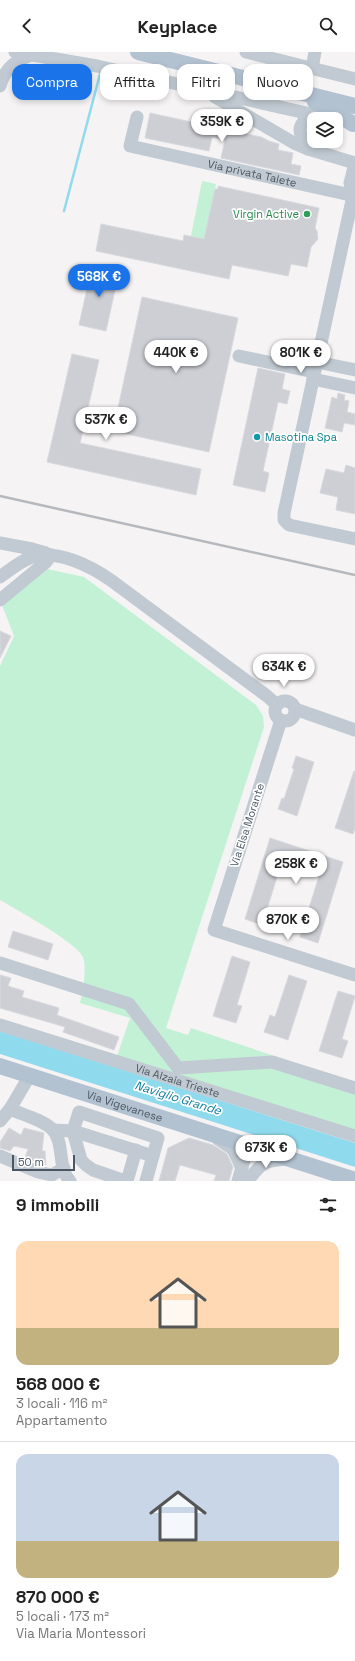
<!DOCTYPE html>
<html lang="it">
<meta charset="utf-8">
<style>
:root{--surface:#fff;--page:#f6f6f6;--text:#222;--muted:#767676;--line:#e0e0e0;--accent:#1a73e8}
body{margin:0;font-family:"Space Grotesk",sans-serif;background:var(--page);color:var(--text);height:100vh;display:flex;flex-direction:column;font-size:15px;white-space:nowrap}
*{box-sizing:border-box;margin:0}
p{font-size:13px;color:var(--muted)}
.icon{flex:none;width:22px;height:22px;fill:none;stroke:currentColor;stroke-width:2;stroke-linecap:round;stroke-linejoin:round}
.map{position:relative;height:1129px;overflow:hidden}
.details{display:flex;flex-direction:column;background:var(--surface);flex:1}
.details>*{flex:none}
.guide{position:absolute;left:12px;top:12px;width:331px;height:36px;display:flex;gap:8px}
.tools{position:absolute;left:307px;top:60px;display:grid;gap:8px}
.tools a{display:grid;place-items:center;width:36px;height:36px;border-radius:8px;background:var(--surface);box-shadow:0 2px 6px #0003;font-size:20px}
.scale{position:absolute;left:12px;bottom:10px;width:63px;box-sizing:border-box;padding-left:4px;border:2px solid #4a5661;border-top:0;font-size:11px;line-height:14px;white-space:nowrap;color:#4a5661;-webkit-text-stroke:3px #fff;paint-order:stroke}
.price{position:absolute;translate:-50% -34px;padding:0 9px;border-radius:14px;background:#fff;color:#222;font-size:13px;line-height:26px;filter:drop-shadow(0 1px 2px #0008)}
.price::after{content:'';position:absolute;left:50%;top:24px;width:12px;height:9px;margin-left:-6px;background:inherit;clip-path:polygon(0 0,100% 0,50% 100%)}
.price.active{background:var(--accent);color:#fff}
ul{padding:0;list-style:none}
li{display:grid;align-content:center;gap:8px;height:212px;padding:0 16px}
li+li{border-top:1px solid var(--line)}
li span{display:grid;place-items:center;height:124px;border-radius:12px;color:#555}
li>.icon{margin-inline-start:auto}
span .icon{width:72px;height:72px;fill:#fffc;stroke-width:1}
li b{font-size:17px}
h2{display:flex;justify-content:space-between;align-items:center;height:48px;padding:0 16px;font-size:17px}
.tag{padding:0 14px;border-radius:12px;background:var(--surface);box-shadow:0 2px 6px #0003;font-size:14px;line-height:36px}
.tag.active{background:var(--accent);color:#fff}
header{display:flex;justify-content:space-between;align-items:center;height:52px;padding:0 16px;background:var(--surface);font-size:18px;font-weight:800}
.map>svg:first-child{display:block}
.green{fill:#c3f1d5}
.water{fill:#90daee}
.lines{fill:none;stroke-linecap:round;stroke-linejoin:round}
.stream{stroke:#90daee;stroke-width:2.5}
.building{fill:#cdcfd5;stroke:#d7d9de}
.minor{stroke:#c1cad2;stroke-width:13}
.major{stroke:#b3c2d1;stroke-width:16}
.rail{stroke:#b5b8bd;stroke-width:2.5}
.leisure-dot{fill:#2e9e5b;stroke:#fff;stroke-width:1.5}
.culture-dot{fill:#0f9aa8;stroke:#fff;stroke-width:1.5}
.labels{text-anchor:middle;stroke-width:3.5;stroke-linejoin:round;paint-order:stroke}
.street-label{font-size:11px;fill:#4a5661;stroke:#fff}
.leisure-label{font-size:11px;fill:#27864d;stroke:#fff;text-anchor:end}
.culture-label{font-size:11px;fill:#0d838f;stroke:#fff;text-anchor:start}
.water-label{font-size:12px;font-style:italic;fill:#0c7c9b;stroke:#fff}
</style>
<header><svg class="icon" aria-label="back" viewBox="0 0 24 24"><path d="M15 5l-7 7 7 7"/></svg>Keyplace<svg class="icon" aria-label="search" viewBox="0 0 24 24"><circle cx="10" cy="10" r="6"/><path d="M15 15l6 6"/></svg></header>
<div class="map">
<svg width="355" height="1129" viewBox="0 0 355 1129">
<rect width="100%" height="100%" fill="#f5f3f3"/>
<path class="green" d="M202 129 216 132 204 187 191 184Z
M47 517 84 525 256 653 263 664 264 675 166 976 188 983 191 976 355 1031V1080L117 1004 130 966 80 951C83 941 87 915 83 905 76 890 17 858 0 848V614L14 584 2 553Z"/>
<path class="water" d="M0 979 355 1091V1115L0 1002Z"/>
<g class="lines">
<path class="stream" d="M64 159 100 22"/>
</g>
<path class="building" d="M150 61 224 77 225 75 242 79V81L261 85 269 89 279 92 278 98 293 101 291 112 301 114 299 123 221 106 225 88 212 85 209 99 145 86Z
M218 134 319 156 315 176 317 179 318 187 311 195 307 215 291 212 288 224 232 213 229 227 96 199 101 172 183 189 184 183 204 187 215 137H218Z
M92 214 119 220 106 279 79 273Z
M142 245 238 266 209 400 113 379Z
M72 302 99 308 80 391 201 417 196 443 47 410Z
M258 316 285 322 282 337 290 339 287 352 278 350 263 419 269 421 265 440 233 433Z
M338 341 345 343 344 348 349 349 347 360 355 362V373L344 371 342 380 325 376 332 345 337 347Z
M346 413 355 416V462L336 458 338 445 320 441 326 417 344 421Z
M0 579 11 584 0 606Z
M296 704 314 710 297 764 278 757 282 746 284 747 294 717 292 716Z
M354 719 355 720V777L353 782 335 776Z
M270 786 343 810 318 891 300 885 320 821 282 809 262 873 245 867Z
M13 879 53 892 48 908 8 895Z
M232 904 250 910 237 953 242 954 236 971 213 964Z
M0 923 11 926 8 934 24 939 22 945 59 956 57 963 119 985 114 998 63 980 65 975 0 956Z
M289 923 307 929 288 988 264 980 270 963 275 965Z
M338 939 355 944 342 987 348 989 342 1006 319 999Z
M9 1076 21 1083 24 1076 44 1081 42 1099H45L46 1113 25 1106 28 1097 14 1094 10 1099 0 1096V1090Z
M189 1086 213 1093 227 1102 233 1115 229 1129H214L216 1123 180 1113 175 1129H159L168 1096Z"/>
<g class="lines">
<g class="minor">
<path d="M15 0 97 14 333 67"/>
<path d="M246 0 355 27"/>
<path d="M312 16 315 0"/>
<path d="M0 34C4 18 16 8 31 3"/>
<path d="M215 45 294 91 308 97 355 111"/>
<path id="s1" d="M137 65 130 94 355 144"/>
<path d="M308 97C298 81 295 73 313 62"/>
<path d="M355 112 350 131 353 144 284 461V468L289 473 355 487"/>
<path d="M239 304 314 320"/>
<path d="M317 310 355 318"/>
<path d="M313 327 355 336"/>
<path d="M0 491 32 497 46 501"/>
<path d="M0 525C10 518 20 509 32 505 57 497 91 514 112 529L267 644 277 653"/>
<path d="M0 548 46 510 51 503"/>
<circle cx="285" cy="659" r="10"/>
<path d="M295 657 355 678"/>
<path d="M281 668 214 878 355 923"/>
<path d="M0 911 129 952 178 1016 272 1010 355 1036"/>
<path id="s2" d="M0 973 355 1084"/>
<path d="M10 1057C23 1063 41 1067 52 1077 65 1090 57 1116 70 1129"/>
<path d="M0 1069 10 1057 30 1023"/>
<path d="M53 1078 73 1079 153 1104"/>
<path d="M218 1087 233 1097 242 1116"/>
<path d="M0 1104 38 1120 52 1123 64 1116"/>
<path d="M250 1126C263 1109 266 1109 287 1107"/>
<path d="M125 1129 93 1118 86 1113 81 1108 73 1079 79 1060 158 1086 146 1129"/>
<path d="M127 1129 136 1098"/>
<path d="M238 1129 248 1094"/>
</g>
<g class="major">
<path d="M138 0 355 54"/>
<path d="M315 50 324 54 353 72"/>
<path id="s3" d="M0 1014 355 1128"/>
</g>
<path class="rail" d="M0 444 355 523"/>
</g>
<circle class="leisure-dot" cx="307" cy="162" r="4"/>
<circle class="culture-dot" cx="257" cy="385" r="4"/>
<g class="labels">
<g class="street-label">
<text dy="4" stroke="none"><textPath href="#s1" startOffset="155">Via privata Talete</textPath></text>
<text transform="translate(247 773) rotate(-72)" y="4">Via Elsa Morante</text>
<text dy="4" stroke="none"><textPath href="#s2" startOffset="186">Via Alzaia Trieste</textPath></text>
<text dy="4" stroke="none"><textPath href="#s3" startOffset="131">Via Vigevanese</textPath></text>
</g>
<g class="leisure-label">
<text x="299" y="166">Virgin Active</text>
</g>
<g class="culture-label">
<text x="265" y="389">Masotina Spa</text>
</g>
<g class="water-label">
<text transform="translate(178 1046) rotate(17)" y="4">Naviglio Grande</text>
</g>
</g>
</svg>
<div class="tools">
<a><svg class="icon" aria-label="layers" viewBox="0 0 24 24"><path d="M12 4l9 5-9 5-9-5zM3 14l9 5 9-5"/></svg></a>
</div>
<div class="scale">50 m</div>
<b class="price" style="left:222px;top:91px">359K €</b>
<b class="price active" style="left:99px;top:246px">568K €</b>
<b class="price" style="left:176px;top:322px">440K €</b>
<b class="price" style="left:301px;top:322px">801K €</b>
<b class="price" style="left:106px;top:389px">537K €</b>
<b class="price" style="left:284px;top:636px">634K €</b>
<b class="price" style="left:296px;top:833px">258K €</b>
<b class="price" style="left:288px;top:889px">870K €</b>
<b class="price" style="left:266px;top:1117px">673K €</b>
<div class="guide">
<a class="tag active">Compra</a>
<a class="tag">Affitta</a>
<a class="tag">Filtri</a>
<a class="tag">Nuovo</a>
</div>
</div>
<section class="details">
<h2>9 immobili<svg class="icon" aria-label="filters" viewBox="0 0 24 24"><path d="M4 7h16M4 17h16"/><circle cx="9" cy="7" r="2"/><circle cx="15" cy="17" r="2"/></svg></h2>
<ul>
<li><span style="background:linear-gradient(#ffd9b3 70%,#c2b280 0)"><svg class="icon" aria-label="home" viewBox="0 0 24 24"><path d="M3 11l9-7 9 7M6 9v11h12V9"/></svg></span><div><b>568 000 €</b><p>3 locali · 116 m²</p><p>Appartamento</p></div></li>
<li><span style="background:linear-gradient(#c9d6e8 70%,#c2b280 0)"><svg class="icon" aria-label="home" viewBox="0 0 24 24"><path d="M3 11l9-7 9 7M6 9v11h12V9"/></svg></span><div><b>870 000 €</b><p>5 locali · 173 m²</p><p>Via Maria Montessori</p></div></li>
</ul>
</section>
